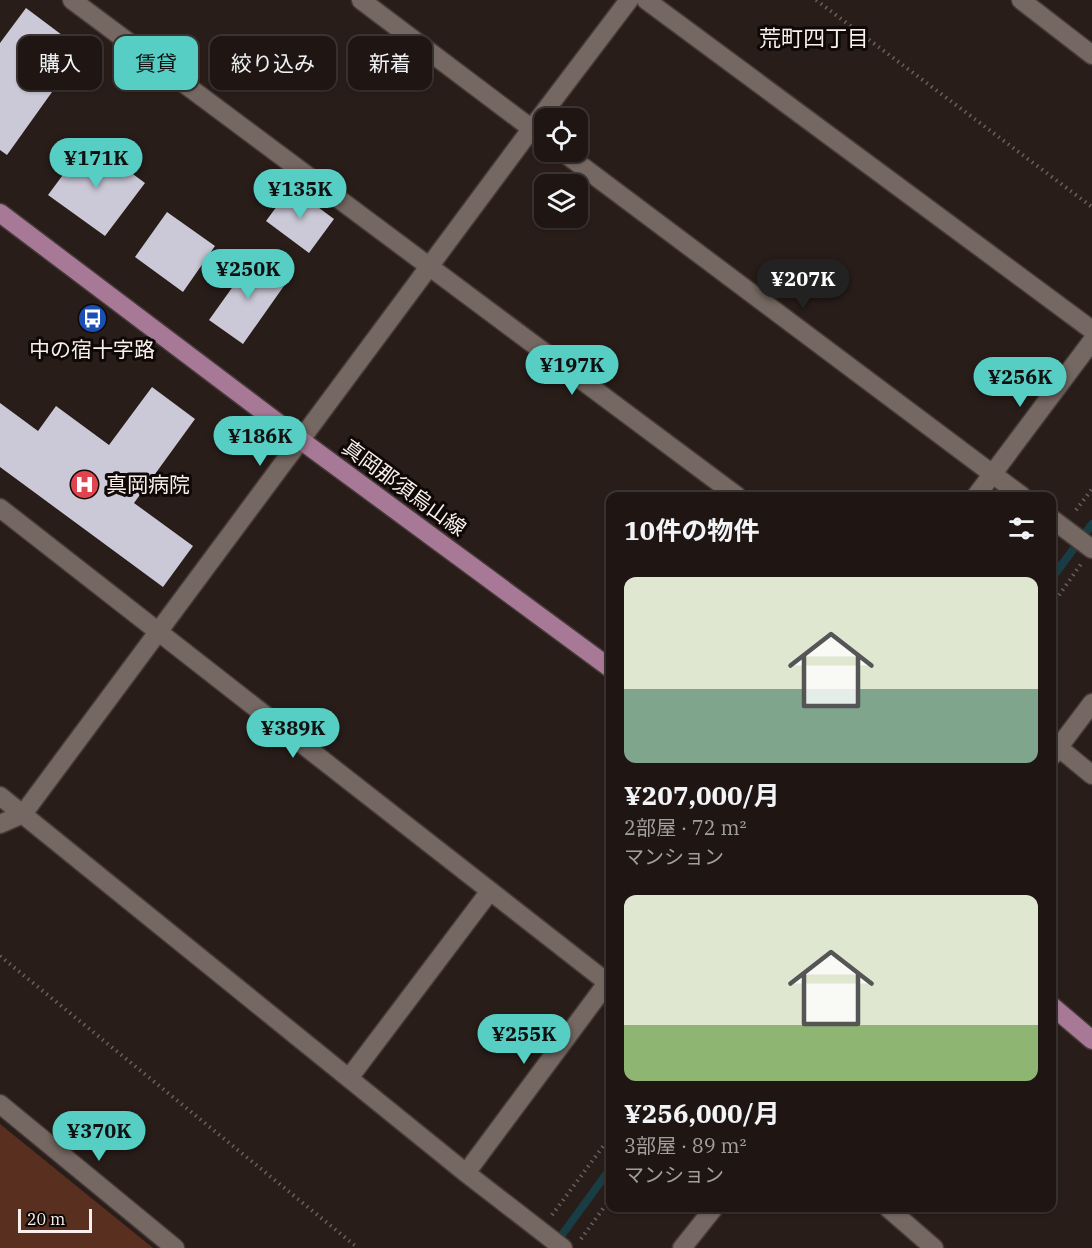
<!DOCTYPE html>
<html lang="ja">
<meta charset="utf-8">
<style>
:root{--surface:#1f1613;--page:#271f1c;--text:#f1f3f6;--muted:#a19fa0;--line:#3c3533;--accent:#56cec4}
body{margin:0;font-family:"IBM Plex Serif","Noto Sans JP",serif;background:var(--page);color:var(--text);height:100vh;display:flex;flex-direction:column;font-size:22px;white-space:nowrap}
*{box-sizing:border-box;margin:0}
p{font-size:20px;color:var(--muted)}
.icon{flex:none;width:33px;height:33px;fill:none;stroke:currentColor;stroke-width:2;stroke-linecap:round;stroke-linejoin:round}
.map{position:relative;flex:1;overflow:hidden}
.side{position:absolute;left:606px;top:492px;width:450px;height:720px;display:flex;flex-direction:column;background:var(--surface);border-radius:12px;box-shadow:0 2px 4px #0004,0 0 0 2px var(--line)}
.side>*{flex:none}
.guide{position:absolute;left:18px;top:36px;width:498px;height:54px;display:flex;gap:12px}
.fabs{position:absolute;left:534px;top:108px;display:grid;gap:12px}
.fabs a{display:grid;place-items:center;width:54px;height:54px;border-radius:12px;background:var(--surface);box-shadow:0 2px 4px #0004,0 0 0 2px var(--line);font-size:30px}
.scale{position:absolute;left:18px;bottom:15px;width:74px;box-sizing:border-box;padding-left:6px;border:3px solid #f9f0ed;border-top:0;font-size:16px;line-height:21px;white-space:nowrap;color:#f9f0ed;-webkit-text-stroke:4px #0e0907;paint-order:stroke}
.price{position:absolute;translate:-50% -51px;padding:0 14px;border-radius:21px;background:var(--accent);color:#111;font-size:20px;line-height:39px;filter:drop-shadow(0 2px 3px #0008)}
.price::after{content:'';position:absolute;left:50%;top:36px;width:18px;height:14px;margin-left:-9px;background:inherit;clip-path:polygon(0 0,100% 0,50% 100%)}
.price.on{background:#222;color:#fff}
ul{padding:0;list-style:none}
li{display:grid;align-content:center;gap:12px;height:318px;padding:0 18px}
li span{display:grid;place-items:center;height:186px;border-radius:12px;color:#555}
li>.icon{margin-inline-start:auto}
span .icon{width:108px;height:108px;fill:#fffc;stroke-width:1}
li b{font-size:26px}
h2{display:flex;justify-content:space-between;align-items:center;height:72px;padding:0 18px;font-size:26px}
.pill{padding:0 21px;border-radius:12px;background:var(--surface);box-shadow:0 2px 4px #0004,0 0 0 2px var(--line);font-size:21px;line-height:54px}
.pill.on{background:var(--accent);color:#111}
.map>svg:first-child{display:block}
.green{fill:#592f20}
.lines{fill:none;stroke-linecap:round;stroke-linejoin:round}
.stream{stroke:#183d44;stroke-width:8}
.building{fill:#cbc8d7}
.street-casing{stroke:#453a38;stroke-width:21}
.primary-casing{stroke:#453a38;stroke-width:21}
.path{stroke:#6b605d;stroke-width:4;stroke-dasharray:1.5 4.5;stroke-linecap:butt}
.street{stroke:#756761;stroke-width:18}
.primary{stroke:#a77996;stroke-width:18}
.labels{text-anchor:middle;stroke-width:6;stroke-linejoin:round;paint-order:stroke}
.poi-label{font-size:21px;fill:#f9f0ed;stroke:#0e0907}
.street-label{font-size:21px;fill:#f9f0ed;stroke:#0e0907}
.neighbourhood-label{font-size:22px;fill:#f9f0ed;stroke:#0e0907}
</style>
<div class="map">
<svg width="1092" height="1248" viewBox="0 0 1092 1248">
<rect width="100%" height="100%" fill="#291d19"/>
<path class="green" d="M0 1124 153 1248H0Z"/>
<g class="lines">
<path class="stream" d="M1052 578 1092 524
M556 1243 610 1169"/>
</g>
<path class="building" d="M26 8 82 50 7 155 0 150V43Z
M88 141 145 183 105 236 48 195Z
M291 187 334 219 309 253 266 221Z
M167 212 215 246 183 292 135 257Z
M246 254 286 283 243 344 209 320 244 271 237 266Z
M152 387 195 419 134 503 193 546 163 587 0 467V403L38 431 56 406 109 445Z"/>
<g class="lines">
<defs>
<path id="street" d="M72 0 737 496
M361 0 544 138
M646 0 1092 330
M1021 0 1092 55
M563 152 1022 496
M976 496 1092 341
M0 508 608 983
M1052 519 1092 549
M1058 747 1092 775
M1052 756 1092 703
M0 796 466 1173 563 1248
M0 824 23 814 532 128 629 0
M349 1078 490 891
M0 1104 175 1248
M466 1173 610 979
M888 1208 934 1248
M682 1248 714 1208"/>
<path id="primary" d="M0 213 302 441 610 668
M1052 1006 1092 1040"/>
</defs>
<use href="#street" class="street-casing"/>
<use href="#primary" class="primary-casing"/>
<path class="path" d="M816 0 1092 207
M1076 510 1092 489
M1052 605 1081 564
M0 956 358 1248
M552 1215 610 1137
M581 1239 610 1199"/>
<use href="#street" class="street"/>
<use href="#primary" class="primary"/>
</g>
<defs>
<symbol id="bus-disc" viewBox="-11 -11 22 22"><circle r="9.5" fill="#1a4fb4" stroke="#0e0907"/><path d="M-5-6H5V4H4V6H2V4H-2V6H-4V4H-5ZM-3.5-4V0h7V-4ZM-3.5 1.2v1.5H-2V1.2ZM2 1.2v1.5H3.5V1.2Z" fill="#fff"/></symbol>
<symbol id="hospital-disc" viewBox="-11 -11 22 22"><circle r="9.5" fill="#e0444e" stroke="#0e0907"/><path d="M-5-5h3v3.5h4V-5h3V5h-3V1.5h-4V5h-3Z" fill="#fff"/></symbol>
</defs>
<g fill-rule="evenodd">
<use href="#bus-disc" x="76" y="302" width="33" height="33"/>
<use href="#hospital-disc" x="68" y="468" width="33" height="33"/>
</g>
<g class="labels">
<g class="poi-label">
<text x="92" y="357">中の宿十字路</text>
<text x="106" y="492" text-anchor="start">真岡病院</text>
</g>
<g class="street-label">
<text transform="translate(404 488) rotate(36)" y="7">真岡那須烏山線</text>
</g>
<g class="neighbourhood-label">
<text x="814" y="46">荒町四丁目</text>
</g>
</g>
</svg>
<div class="fabs">
<a><svg class="icon" aria-label="locate" viewBox="0 0 24 24"><circle cx="12" cy="12" r="6"/><path d="M12 2v4M12 18v4M2 12h4M18 12h4"/></svg></a>
<a><svg class="icon" aria-label="layers" viewBox="0 0 24 24"><path d="M12 4l9 5-9 5-9-5zM3 14l9 5 9-5"/></svg></a>
</div>
<div class="scale">20 m</div>
<b class="price" style="left:96px;top:189px">¥171K</b>
<b class="price" style="left:300px;top:220px">¥135K</b>
<b class="price" style="left:248px;top:300px">¥250K</b>
<b class="price on" style="left:803px;top:310px">¥207K</b>
<b class="price" style="left:572px;top:396px">¥197K</b>
<b class="price" style="left:1020px;top:408px">¥256K</b>
<b class="price" style="left:260px;top:467px">¥186K</b>
<b class="price" style="left:293px;top:759px">¥389K</b>
<b class="price" style="left:524px;top:1065px">¥255K</b>
<b class="price" style="left:99px;top:1162px">¥370K</b>
<div class="guide">
<a class="pill">購入</a>
<a class="pill on">賃貸</a>
<a class="pill">絞り込み</a>
<a class="pill">新着</a>
</div>
<section class="side">
<h2>10件の物件<svg class="icon" aria-label="filters" viewBox="0 0 24 24"><path d="M4 7h16M4 17h16"/><circle cx="9" cy="7" r="2"/><circle cx="15" cy="17" r="2"/></svg></h2>
<ul>
<li><span style="background:linear-gradient(#dfe7d0 60%,#7fa58c 0)"><svg class="icon" aria-label="home" viewBox="0 0 24 24"><path d="M3 11l9-7 9 7M6 9v11h12V9"/></svg></span><div><b>¥207,000/月</b><p>2部屋 · 72 m²</p><p>マンション</p></div></li>
<li><span style="background:linear-gradient(#dfe7d0 70%,#8fb573 0)"><svg class="icon" aria-label="home" viewBox="0 0 24 24"><path d="M3 11l9-7 9 7M6 9v11h12V9"/></svg></span><div><b>¥256,000/月</b><p>3部屋 · 89 m²</p><p>マンション</p></div></li>
</ul>
</section>
</div>
